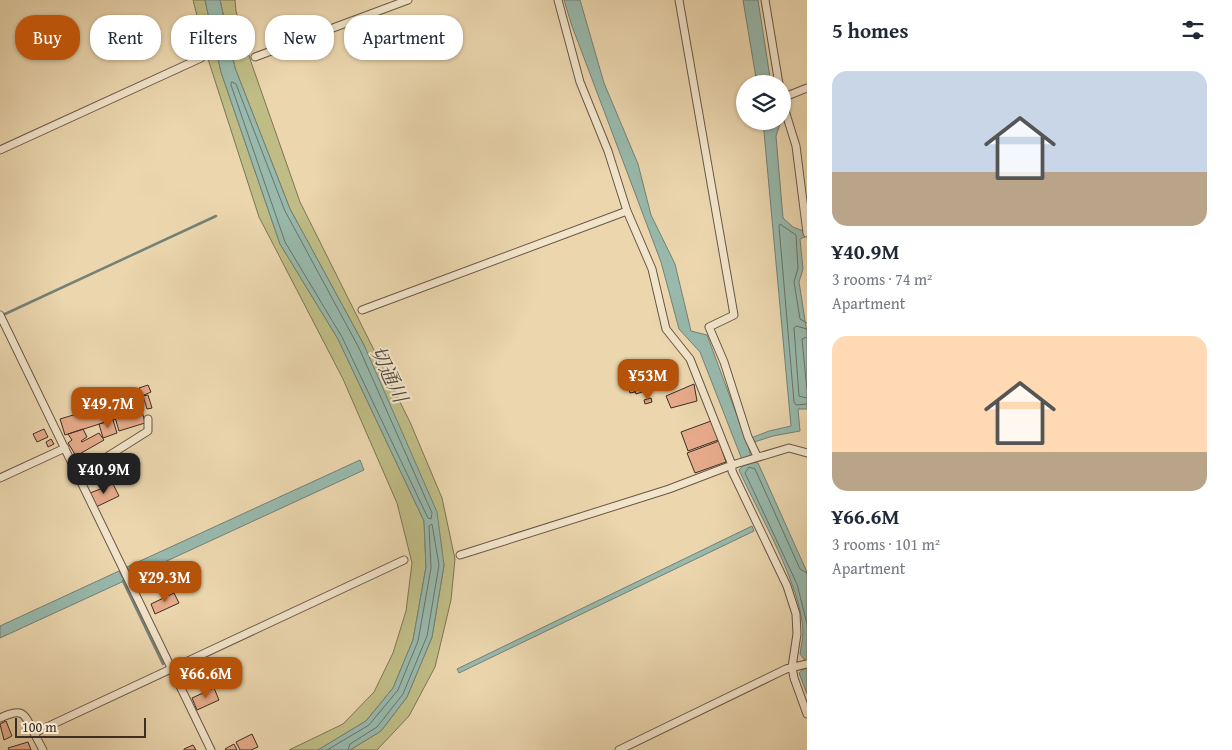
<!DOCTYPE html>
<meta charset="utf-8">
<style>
:root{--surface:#fff;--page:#f6f6f7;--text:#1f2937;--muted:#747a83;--accent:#b45309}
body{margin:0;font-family:"Gentium Book Plus","Noto Serif JP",serif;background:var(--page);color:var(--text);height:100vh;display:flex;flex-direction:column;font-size:19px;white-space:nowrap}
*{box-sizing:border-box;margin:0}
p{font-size:16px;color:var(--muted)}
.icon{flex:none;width:28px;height:28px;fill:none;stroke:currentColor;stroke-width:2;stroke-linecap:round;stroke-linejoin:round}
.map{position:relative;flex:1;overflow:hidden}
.sheet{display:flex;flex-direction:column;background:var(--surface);width:425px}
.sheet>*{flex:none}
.banner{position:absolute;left:15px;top:15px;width:475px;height:45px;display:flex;gap:10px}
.tools{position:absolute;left:736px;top:75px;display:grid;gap:10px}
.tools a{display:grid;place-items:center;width:55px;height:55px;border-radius:50%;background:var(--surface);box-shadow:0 1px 4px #0004;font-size:25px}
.scale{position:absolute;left:15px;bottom:12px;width:131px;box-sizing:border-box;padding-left:5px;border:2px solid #3d2d25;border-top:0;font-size:14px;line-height:18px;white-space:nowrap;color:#3d2d25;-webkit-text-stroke:4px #f2e4ca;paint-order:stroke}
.price{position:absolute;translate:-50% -42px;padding:0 11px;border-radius:10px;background:var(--accent);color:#fff;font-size:16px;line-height:32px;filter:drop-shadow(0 1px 2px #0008)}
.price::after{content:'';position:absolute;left:50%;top:30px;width:15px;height:11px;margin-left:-8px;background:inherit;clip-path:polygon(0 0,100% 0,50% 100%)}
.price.on{background:#222;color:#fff}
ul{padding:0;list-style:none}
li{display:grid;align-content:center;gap:10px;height:265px;padding:0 25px}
li span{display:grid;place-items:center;height:155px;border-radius:15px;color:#555}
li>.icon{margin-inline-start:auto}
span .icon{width:90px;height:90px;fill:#fffc;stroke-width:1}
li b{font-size:21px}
h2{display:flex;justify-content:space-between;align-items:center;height:60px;padding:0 25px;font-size:21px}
.chip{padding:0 18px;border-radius:20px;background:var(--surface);box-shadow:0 1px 4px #0004;font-size:18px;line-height:45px}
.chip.on{background:var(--accent);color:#fff}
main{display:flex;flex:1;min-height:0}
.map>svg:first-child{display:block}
.green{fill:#bfbc85;stroke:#7e7455}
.water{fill:#98b9ac;stroke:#748176}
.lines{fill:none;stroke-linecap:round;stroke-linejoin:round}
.shore{stroke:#6a7368;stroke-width:1}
.stream{stroke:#748176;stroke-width:2.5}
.building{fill:#e6aa8a;stroke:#3d2d25}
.street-casing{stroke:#685747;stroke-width:9}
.street{stroke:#f2e4ca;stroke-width:7}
.labels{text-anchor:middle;stroke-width:4;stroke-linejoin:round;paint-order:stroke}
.water-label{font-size:20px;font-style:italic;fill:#4f4940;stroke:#f2e4ca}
</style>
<main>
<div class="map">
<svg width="807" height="750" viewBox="0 0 807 750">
<rect width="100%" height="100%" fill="#ebd6ae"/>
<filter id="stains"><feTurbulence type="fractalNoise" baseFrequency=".004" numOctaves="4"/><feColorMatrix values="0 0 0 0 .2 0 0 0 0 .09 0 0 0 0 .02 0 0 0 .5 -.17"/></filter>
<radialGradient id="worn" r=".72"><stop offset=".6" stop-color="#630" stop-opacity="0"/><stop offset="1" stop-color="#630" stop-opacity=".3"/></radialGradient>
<path class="green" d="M193 0H205L221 72 280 244 338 339 424 521 426 567 413 640 393 688 366 721 318 750H289L343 724 374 692 393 653 406 611 412 563 397 503 343 379 259 217 208 59Z
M220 0H235L236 11 251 62 300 202 410 422 442 498 455 559 451 600 435 667 409 716 377 750H350L381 731 407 697 432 637 444 565 364 345 290 209 235 68Z"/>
<path class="water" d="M205 0H220L235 68 290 209 364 345 437 512 444 565 432 637 407 697 381 731 350 750H318L366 721 393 688 413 640 426 567 424 521 338 339 280 244 221 72Z
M564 0H580L604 83 638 164 651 215 675 264 691 331 707 335 746 440 769 431 791 426 763 121H781L776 136 783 218 793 227 803 231 807 230V236L800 239 803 269 799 282 807 333V409H798L800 431 773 436 748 444 752 462 758 463 807 572V694L799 673 805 668 804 659 800 654C801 647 803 638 803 631 801 585 759 514 739 470L743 466 741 457 700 352 679 329 661 262 572 26Z
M743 0H758L771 84H757Z
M360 460 364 470 132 577 127 567Z
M752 526 754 531 459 673 457 669Z
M119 571 124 581 0 638V626Z"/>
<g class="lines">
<path class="shore" d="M232 82 236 84 285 211 359 348 432 513 431 519 428 518 342 337 285 242 231 85Z
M807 323 800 319 794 282 798 268 796 235 780 224 779 226 794 402 796 405 807 404
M807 329 796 326 794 328 799 396 807 398
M807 337 802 339 807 390
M807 573 800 569 755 469 749 467 745 473 797 584 807 624
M327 750 369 725 398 690 418 641 431 568 429 526 432 524 439 565 427 636 403 694 377 727 350 744 348 750"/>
<path class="stream" d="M5 314 216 216
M123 581 163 664"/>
</g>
<path class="building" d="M630 380 635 392 630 393 626 381Z
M642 381 645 391 636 394 632 384Z
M694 384 697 401 671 408 666 396Z
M148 385 151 392 142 396 139 388Z
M148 395 152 408 147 409 143 396Z
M651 398 652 402 645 404 644 400Z
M110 404 115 419 65 435 60 419Z
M141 407 145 423 119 431 114 414Z
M113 420 117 433 103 438 99 424Z
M711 421 718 440 688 451 681 432Z
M44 429 48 437 37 442 33 434Z
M83 429 87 437 81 441 82 442 99 433 104 440 76 456 68 443 72 440 68 434Z
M51 439 54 444 48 447 46 442Z
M719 441 726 462 695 473 687 453Z
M92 473 95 479 87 482 85 477Z
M113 484 119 496 96 507 90 493Z
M174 593 179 603 155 614 151 604Z
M214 688 219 700 197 710 192 698Z
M6 721 12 736 4 740 0 724Z
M252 734 258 747 251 750H240L236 742Z
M28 742 31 750H9L8 748Z
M234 744 237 750H226L225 749Z
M193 745 196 750H184V749Z"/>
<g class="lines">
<defs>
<path id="street" d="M558 0 580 82 608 151 627 211 652 269 666 329 690 359 732 465 789 448 807 453
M679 0 734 315 709 327 724 362 748 437 757 456
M765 0 779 84
M255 57 408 0
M782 98 807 88
M782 101 796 146 807 233
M0 150 201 58
M362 310 627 211
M0 315 211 750
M77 473 94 465 148 431V419
M0 478 65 448
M460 555 669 489 732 465V471L787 586 796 614 797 634 792 667 794 678 807 714
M0 718C23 708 24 712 34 733
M43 750 34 733 404 560
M619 750 786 669 807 664"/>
</defs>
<use href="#street" class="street-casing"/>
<use href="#street" class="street"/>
</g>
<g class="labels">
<g class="water-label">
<text transform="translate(389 374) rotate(65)" y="7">切通川</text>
</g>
</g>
<rect width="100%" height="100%" filter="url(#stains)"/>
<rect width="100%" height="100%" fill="url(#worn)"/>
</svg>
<div class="tools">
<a><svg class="icon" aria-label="layers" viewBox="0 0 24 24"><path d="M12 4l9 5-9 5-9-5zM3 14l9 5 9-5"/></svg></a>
</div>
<div class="scale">100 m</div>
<b class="price" style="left:648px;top:401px">¥53M</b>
<b class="price" style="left:108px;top:429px">¥49.7M</b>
<b class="price on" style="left:104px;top:495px">¥40.9M</b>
<b class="price" style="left:165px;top:603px">¥29.3M</b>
<b class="price" style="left:206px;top:699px">¥66.6M</b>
<div class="banner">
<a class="chip on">Buy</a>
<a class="chip">Rent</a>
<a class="chip">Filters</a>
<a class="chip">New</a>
<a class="chip">Apartment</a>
</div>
</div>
<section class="sheet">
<h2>5 homes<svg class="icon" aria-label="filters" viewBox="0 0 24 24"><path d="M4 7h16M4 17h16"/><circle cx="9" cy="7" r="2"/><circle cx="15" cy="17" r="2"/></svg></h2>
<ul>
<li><span style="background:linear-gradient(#c9d6e8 65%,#b9a48a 0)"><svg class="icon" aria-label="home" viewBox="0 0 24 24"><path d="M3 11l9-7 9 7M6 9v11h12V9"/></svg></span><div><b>¥40.9M</b><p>3 rooms · 74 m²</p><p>Apartment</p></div></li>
<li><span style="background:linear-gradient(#ffd9b3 75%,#b9a48a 0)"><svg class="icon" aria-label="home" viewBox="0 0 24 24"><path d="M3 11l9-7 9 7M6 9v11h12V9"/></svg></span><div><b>¥66.6M</b><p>3 rooms · 101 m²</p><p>Apartment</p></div></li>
</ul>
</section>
</main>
